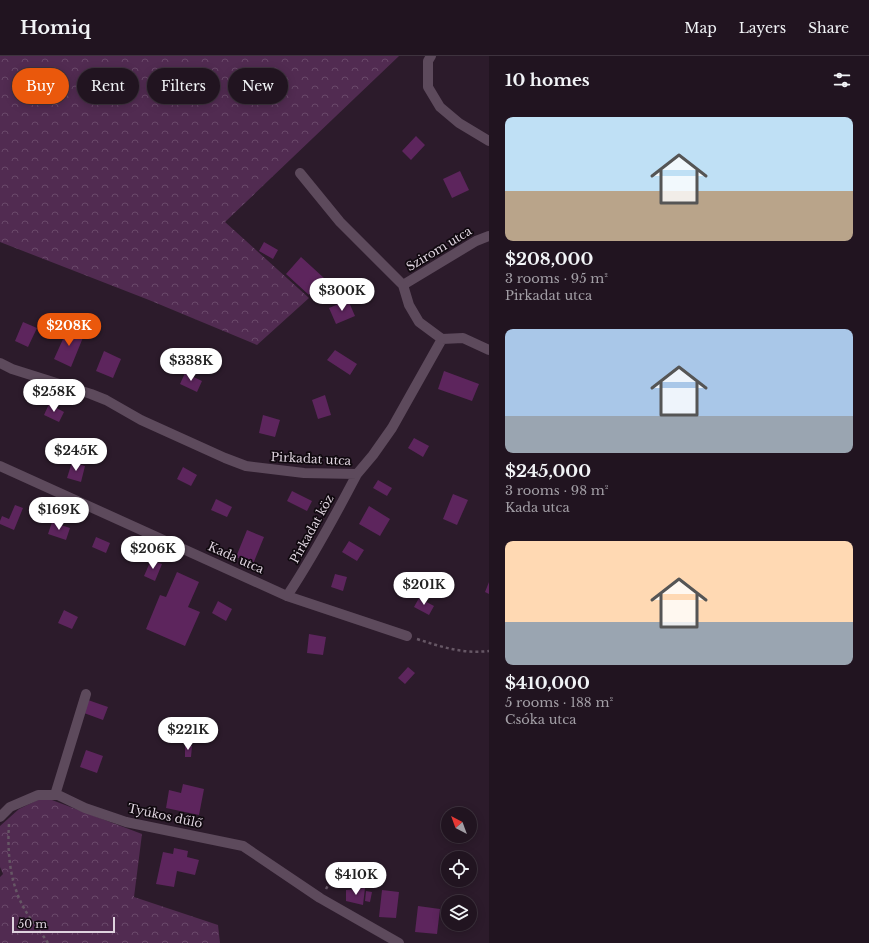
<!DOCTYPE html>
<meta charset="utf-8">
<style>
:root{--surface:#211420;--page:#2d212d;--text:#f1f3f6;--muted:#a29ea5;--line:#3e333e;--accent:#ea580c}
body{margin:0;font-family:"Libre Baskerville",serif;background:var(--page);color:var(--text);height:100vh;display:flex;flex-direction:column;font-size:15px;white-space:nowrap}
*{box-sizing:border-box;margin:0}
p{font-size:13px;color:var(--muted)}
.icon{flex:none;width:22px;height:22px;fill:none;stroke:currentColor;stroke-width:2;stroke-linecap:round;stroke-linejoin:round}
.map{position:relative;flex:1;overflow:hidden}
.details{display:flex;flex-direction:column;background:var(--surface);width:380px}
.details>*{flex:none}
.top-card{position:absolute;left:12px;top:12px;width:380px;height:36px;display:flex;gap:8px}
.needle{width:26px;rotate:319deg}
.controls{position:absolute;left:441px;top:751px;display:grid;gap:8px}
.controls a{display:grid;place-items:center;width:36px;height:36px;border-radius:50%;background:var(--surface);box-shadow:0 2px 10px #0003,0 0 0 1px var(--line);font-size:20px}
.scale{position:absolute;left:12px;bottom:10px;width:103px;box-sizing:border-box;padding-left:4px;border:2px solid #ded3de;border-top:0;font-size:11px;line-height:14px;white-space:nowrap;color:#ded3de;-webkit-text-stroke:3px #10090f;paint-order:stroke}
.price{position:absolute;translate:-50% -34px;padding:0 9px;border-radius:14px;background:#fff;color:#222;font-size:13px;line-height:26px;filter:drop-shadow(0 1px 2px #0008)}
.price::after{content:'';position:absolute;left:50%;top:24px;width:12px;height:9px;margin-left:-6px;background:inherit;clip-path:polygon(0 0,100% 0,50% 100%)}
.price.current{background:var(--accent);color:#fff}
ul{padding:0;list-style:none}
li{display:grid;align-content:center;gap:8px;height:212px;padding:0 16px}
li span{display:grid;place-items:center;height:124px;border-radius:8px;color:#555}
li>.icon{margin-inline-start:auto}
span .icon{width:72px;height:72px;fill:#fffc;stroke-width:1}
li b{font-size:17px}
h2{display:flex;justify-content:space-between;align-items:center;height:48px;padding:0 16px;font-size:17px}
.chip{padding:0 14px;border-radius:18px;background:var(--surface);box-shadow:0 2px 10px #0003,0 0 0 1px var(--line);font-size:14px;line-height:36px}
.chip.current{background:var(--accent);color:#fff}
header{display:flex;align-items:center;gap:24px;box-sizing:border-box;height:56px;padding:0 20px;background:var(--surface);border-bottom:1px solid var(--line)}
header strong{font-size:19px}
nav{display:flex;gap:22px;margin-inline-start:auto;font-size:14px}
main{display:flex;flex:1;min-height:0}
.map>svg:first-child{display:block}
.forest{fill:url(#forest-crowns)}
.building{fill:#5d255d}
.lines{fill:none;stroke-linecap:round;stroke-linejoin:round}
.path{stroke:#665765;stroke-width:2.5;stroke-dasharray:3 3;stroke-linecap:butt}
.minor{stroke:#5d4a5c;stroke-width:10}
.labels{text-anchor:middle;stroke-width:3.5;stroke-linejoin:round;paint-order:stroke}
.street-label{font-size:12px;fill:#ded3de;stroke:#10090f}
</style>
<header>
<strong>Homiq</strong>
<nav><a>Map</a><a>Layers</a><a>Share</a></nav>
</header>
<main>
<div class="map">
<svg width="489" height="887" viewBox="0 0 489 887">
<defs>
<pattern id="forest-crowns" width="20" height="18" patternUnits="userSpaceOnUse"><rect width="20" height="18" fill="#512b51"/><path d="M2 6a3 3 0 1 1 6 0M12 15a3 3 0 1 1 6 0" fill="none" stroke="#6a496a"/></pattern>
</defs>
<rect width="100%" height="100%" fill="#2c1b2b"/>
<path class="forest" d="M0 0H399L225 166 309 242 257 289 149 244 0 186Z
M44 741 142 778 134 841 218 869 220 887H0V821L3 818 0 811V770L19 753Z"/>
<path class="building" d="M416 80 425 89 411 104 402 95Z
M460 115 469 134 452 142 443 123Z
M264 186 278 194 273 203 259 195Z
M301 201 324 222 309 239 286 218Z
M348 244 355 260 336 268 329 252Z
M23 266 37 272 28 291 15 285Z
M68 272 84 279 71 311 54 303Z
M335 294 357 308 350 319 327 304Z
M104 295 121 303 113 322 96 315Z
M444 315 479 328 472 345 438 333Z
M185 317 202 325 197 336 180 328Z
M325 339 331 359 318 363 312 344Z
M49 348 64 356 59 366 44 359Z
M263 359 280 364 275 381 259 377Z
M414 382 429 390 423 401 408 392Z
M72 406 85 410 81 426 67 422Z
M183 411 197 419 191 430 177 423Z
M378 424 392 432 387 440 373 432Z
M292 435 312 445 307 455 287 445Z
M453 438 468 444 457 469 443 463Z
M216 443 232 451 227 461 211 454Z
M15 449 23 452 14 474 0 468V465L2 460 9 463Z
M369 450 390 463 380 480 359 468Z
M52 466 70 472 66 484 48 478Z
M247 474 264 481 253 508 236 501Z
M96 481 110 487 106 497 92 491Z
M349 485 364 494 357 505 342 496Z
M151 504 162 508 155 525 144 520Z
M177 516 199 526 188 551 200 556 185 590 146 573 160 539 166 541Z
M335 518 347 521 343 535 331 531Z
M489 526V538L485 536Z
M419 542 434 550 429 559 414 551Z
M218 545 232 553 226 565 212 557Z
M64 554 78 561 72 573 58 567Z
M309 578 326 581 323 599 307 597Z
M408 611 415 617 405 628 398 622Z
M88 644 108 651 103 664 84 657Z
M185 690H192L191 701H185Z
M86 694 103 700 97 717 80 711Z
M183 728 204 733 199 759 166 752 169 734 181 737Z
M174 792 188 795 187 801 199 804 195 819 177 815 174 831 156 828 163 796 173 798Z
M365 832 363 849 346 845V834Z
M382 834 399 836 396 862 379 861Z
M366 835 372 836 370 846 365 845Z
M418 850 440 853 437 878 415 876Z"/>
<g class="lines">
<path class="path" d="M417 583C442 591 462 598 489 595
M9 768C7 797 10 828 25 854 32 866 41 876 48 887
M326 833 331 824 342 826H379"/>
<path class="minor" d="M431 0 428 5V31L440 51 459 67 489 85
M300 117 340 166 403 229 409 249 419 266 442 283
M403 229 476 185 489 180
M442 283 463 282 489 294
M0 307 12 313 91 338 106 344 141 364 225 402 246 410 304 417 357 418 373 399 392 372 442 283
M0 410 287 540 407 580
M287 540C313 501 335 460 357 418
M55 739 86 638
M0 761 10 751 38 739H58L85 752 126 766 243 790 320 842 399 887"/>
</g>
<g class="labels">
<g class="street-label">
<text transform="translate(439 193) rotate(-31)" y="4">Szirom utca</text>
<text transform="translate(311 403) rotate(3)" y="4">Pirkadat utca</text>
<text transform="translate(312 473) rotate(-61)" y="4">Pirkadat köz</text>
<text transform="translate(236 502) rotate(24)" y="4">Kada utca</text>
<text transform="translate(165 760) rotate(12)" y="4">Tyúkos dűlő</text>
</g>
</g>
</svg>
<div class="controls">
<a><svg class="needle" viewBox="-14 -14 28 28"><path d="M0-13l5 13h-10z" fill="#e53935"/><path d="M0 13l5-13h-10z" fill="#a29ea5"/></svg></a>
<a><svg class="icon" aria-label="locate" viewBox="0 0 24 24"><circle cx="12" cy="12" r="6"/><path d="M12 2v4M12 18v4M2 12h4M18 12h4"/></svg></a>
<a><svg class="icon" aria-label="layers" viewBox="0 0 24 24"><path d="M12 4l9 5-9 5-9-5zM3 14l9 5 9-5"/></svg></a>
</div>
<div class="scale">50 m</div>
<b class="price" style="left:342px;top:256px">$300K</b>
<b class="price current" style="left:69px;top:291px">$208K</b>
<b class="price" style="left:191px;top:326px">$338K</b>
<b class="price" style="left:54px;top:357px">$258K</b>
<b class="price" style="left:76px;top:416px">$245K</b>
<b class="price" style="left:59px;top:475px">$169K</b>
<b class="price" style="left:153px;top:514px">$206K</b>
<b class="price" style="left:424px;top:550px">$201K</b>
<b class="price" style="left:188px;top:695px">$221K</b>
<b class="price" style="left:356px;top:840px">$410K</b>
<div class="top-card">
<a class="chip current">Buy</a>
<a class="chip">Rent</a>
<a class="chip">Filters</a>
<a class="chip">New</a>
</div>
</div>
<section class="details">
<h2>10 homes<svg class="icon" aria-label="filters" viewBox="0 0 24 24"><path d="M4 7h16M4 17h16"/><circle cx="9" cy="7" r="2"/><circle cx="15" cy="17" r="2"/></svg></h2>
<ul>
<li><span style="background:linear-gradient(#bfe0f5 60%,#b9a48a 0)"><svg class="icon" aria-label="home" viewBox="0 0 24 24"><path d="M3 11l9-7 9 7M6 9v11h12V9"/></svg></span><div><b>$208,000</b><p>3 rooms · 95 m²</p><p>Pirkadat utca</p></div></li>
<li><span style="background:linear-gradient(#a9c7e8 70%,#9aa5b1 0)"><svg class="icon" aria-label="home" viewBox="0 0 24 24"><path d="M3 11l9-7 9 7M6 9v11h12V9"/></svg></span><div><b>$245,000</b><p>3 rooms · 98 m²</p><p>Kada utca</p></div></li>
<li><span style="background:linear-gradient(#ffd9b3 65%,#9aa5b1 0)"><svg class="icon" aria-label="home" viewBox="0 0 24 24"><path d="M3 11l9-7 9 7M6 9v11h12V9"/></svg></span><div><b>$410,000</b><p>5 rooms · 188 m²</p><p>Csóka utca</p></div></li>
</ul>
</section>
</main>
